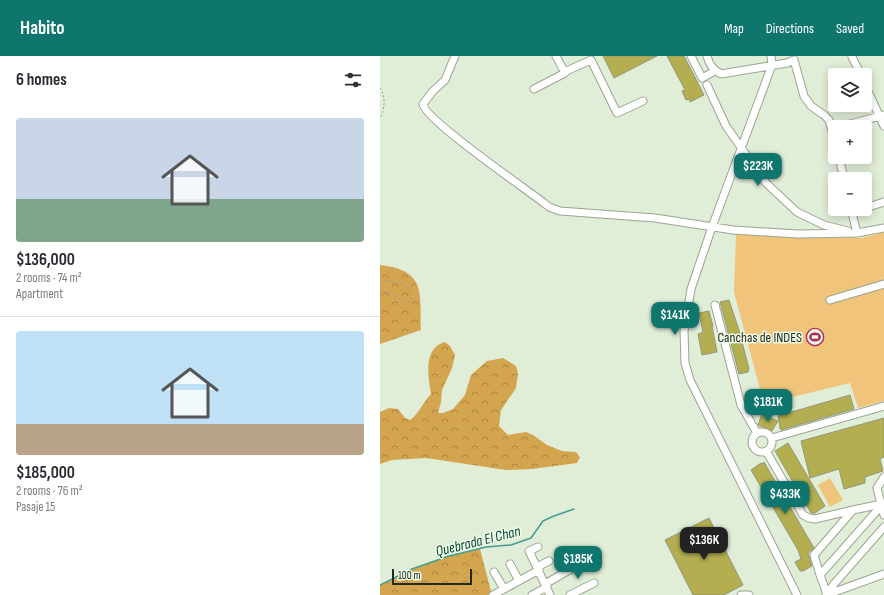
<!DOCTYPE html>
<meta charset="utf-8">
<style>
:root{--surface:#fff;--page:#f7f7f7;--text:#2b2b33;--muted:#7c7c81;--line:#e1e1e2;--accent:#0f766e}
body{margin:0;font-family:"Sofia Sans Condensed",sans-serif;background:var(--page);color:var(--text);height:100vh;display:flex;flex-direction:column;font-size:15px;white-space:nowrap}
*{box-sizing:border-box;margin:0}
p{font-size:13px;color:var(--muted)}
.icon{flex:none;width:22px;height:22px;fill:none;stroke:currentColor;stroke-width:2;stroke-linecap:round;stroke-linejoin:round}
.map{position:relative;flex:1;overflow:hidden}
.side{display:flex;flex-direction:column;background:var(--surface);width:380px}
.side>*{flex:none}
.fabs{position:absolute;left:448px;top:12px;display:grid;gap:8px}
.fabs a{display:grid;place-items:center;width:44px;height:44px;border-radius:4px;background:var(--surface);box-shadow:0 2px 10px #0003;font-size:20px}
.scale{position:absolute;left:12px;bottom:10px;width:80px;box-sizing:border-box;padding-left:4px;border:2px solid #242921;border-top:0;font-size:11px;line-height:14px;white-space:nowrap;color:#242921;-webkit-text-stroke:3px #edfae4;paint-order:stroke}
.price{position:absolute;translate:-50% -34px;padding:0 9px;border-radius:8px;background:var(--accent);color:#fff;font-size:13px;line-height:26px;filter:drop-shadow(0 1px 2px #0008)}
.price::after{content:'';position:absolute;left:50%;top:24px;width:12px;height:9px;margin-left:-6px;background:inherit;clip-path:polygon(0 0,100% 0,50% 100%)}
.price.selected{background:#222;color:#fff}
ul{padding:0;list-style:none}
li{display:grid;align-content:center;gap:8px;height:212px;padding:0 16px}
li+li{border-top:1px solid var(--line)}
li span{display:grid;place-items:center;height:124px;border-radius:4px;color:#555}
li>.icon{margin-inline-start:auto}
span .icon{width:72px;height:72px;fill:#fffc;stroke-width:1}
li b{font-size:17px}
h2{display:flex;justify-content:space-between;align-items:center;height:48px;padding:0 16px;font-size:17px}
header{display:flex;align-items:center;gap:24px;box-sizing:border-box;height:56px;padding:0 20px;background:var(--accent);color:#fff}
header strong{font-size:19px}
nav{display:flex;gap:22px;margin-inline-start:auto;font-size:14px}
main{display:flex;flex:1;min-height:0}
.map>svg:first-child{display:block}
.forest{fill:url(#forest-crowns)}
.park{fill:#f0c57b}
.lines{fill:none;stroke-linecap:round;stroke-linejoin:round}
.stream{stroke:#419f90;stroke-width:1.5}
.building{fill:#b3ae50;stroke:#96967f}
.minor-casing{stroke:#99a590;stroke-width:9}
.path{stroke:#959f8f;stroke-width:1;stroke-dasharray:2 2;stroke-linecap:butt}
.minor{stroke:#fff;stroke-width:7}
.labels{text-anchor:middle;stroke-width:3;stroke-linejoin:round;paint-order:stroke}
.poi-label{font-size:14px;fill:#242921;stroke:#edfae4;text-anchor:end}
.water-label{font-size:15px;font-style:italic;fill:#003f38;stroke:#edfae4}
</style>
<header>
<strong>Habito</strong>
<nav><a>Map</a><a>Directions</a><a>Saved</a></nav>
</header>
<main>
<section class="side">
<h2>6 homes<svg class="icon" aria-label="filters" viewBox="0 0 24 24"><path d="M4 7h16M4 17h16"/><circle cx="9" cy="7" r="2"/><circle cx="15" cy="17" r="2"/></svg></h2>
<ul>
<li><span style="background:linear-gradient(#c9d6e8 65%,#7fa58c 0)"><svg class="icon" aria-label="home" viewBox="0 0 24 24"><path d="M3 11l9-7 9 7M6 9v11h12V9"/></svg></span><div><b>$136,000</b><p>2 rooms · 74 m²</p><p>Apartment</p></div></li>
<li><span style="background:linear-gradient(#bfe0f5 75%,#b9a48a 0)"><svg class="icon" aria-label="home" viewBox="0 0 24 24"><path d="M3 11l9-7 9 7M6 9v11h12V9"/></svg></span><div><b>$185,000</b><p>2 rooms · 76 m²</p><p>Pasaje 15</p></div></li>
</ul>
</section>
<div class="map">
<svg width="504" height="539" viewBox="0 0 504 539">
<defs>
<pattern id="forest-crowns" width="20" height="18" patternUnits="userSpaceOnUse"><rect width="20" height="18" fill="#d4a54f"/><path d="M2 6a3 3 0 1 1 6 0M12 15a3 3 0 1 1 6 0" fill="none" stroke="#ac8641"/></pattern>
</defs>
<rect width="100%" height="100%" fill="#e0edd7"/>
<path class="forest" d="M0 209C46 214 40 237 41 274L0 288Z
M65 286 70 290 75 299 72 312 62 334 61 346 58 357H63L73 353 85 339 91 319 107 305 123 302 136 310 138 318 136 332 121 354 119 370 128 379 146 376 153 379 167 389 182 395 196 396 200 401 197 407 152 413 126 414 46 402 12 404 0 408V356L9 352 18 353 25 362 30 364C39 358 43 346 51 338 48 320 43 292 65 286Z
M100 493 112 539H0V529L32 513 69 500Z"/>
<path class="park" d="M504 176V345L478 352 470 327 384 348 354 236 356 178 482 182Z
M450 422 463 444 450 451 438 429Z"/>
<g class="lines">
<path class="stream" d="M0 529 32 513 69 500 106 491 131 489 151 482 163 465 174 460 194 453"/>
</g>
<path class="building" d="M223 0H277L234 22Z
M287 0H304L324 39 310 46 309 43 306 44 302 35 305 34Z
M349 244 359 274 369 313 368 316 359 318 340 246Z
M329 255 333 270H332L337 296 322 299 318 278 323 276 319 257Z
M470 339 474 353 401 374 400 372 398 360Z
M372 341 374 343 380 355 372 359 365 345Z
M382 358 398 365 392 375 378 369Z
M504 362V401L500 403 503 415 485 421V427L464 433 459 413 430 422 421 385Z
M408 387 445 450 435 457H431L395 395Z
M384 406 434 492 428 497 432 510 423 515H420L415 506 421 503 418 494 371 414 381 407 382 408Z
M329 462 363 529 344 539H313L285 484Z"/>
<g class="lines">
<defs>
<path id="minor" d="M75 0 65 24 53 35 43 48C44 63 146 133 164 147L169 151 180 155 275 162 353 174 418 178 477 177 504 172
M311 0 322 22 335 15
M327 0C329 9 333 14 341 18L407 7 414 4 424 40 431 50 444 59 449 64 455 86
M391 0 392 9 332 171 311 233 304 275 305 307 310 324 417 539
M472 1 481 19
M184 16 211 4 237 57 263 45
M327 29 346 70 386 127 417 156 444 169 468 175
M485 29 504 70
M154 33 185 17 176 0
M459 71 504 59
M459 101 464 123
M485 152 504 146
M471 153 477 177
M450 244 504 228
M335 249 361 349 377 377
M372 386a10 10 0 1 1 20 0a10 10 0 1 1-20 0Z
M392 382 504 350
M386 395 423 459 429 462 435 463 473 454
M504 421 497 432 504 459
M158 491 149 495 170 539
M130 508 139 525
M157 511 169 505
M114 516 124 533
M440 519 434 499 473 454 502 448
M165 528 191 513
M447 538 440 519 502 449
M447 538 454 528 504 471
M113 539 159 514
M152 539 167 531
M190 539 214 527
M361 539H369
M446 539 504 518"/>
</defs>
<use href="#minor" class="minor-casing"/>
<path class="path" d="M0 32C6 41 5 52 0 62
M0 224C13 225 35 227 31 245L27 247 9 236 0 237"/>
<use href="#minor" class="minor"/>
</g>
<defs>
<symbol id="stadium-ring" viewBox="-11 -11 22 22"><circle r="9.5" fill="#edfae4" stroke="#b4265b" stroke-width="1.5"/><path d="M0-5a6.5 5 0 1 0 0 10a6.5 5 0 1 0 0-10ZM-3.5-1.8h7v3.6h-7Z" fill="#b4265b"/></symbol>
</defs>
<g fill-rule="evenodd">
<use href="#stadium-ring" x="425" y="271" width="20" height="20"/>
</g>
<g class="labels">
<g class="poi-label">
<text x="422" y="286">Canchas de INDES</text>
</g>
<g class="water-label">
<text transform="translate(98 485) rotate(-14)" y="5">Quebrada El Chan</text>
</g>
</g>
</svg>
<div class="fabs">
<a><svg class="icon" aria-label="layers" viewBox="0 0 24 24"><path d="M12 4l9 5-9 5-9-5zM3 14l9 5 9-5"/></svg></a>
<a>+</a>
<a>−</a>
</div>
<div class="scale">100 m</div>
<b class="price" style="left:378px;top:131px">$223K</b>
<b class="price" style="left:295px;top:280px">$141K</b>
<b class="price" style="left:388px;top:367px">$181K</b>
<b class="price" style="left:405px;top:459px">$433K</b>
<b class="price selected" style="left:324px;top:505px">$136K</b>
<b class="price" style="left:198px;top:524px">$185K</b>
</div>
</main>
